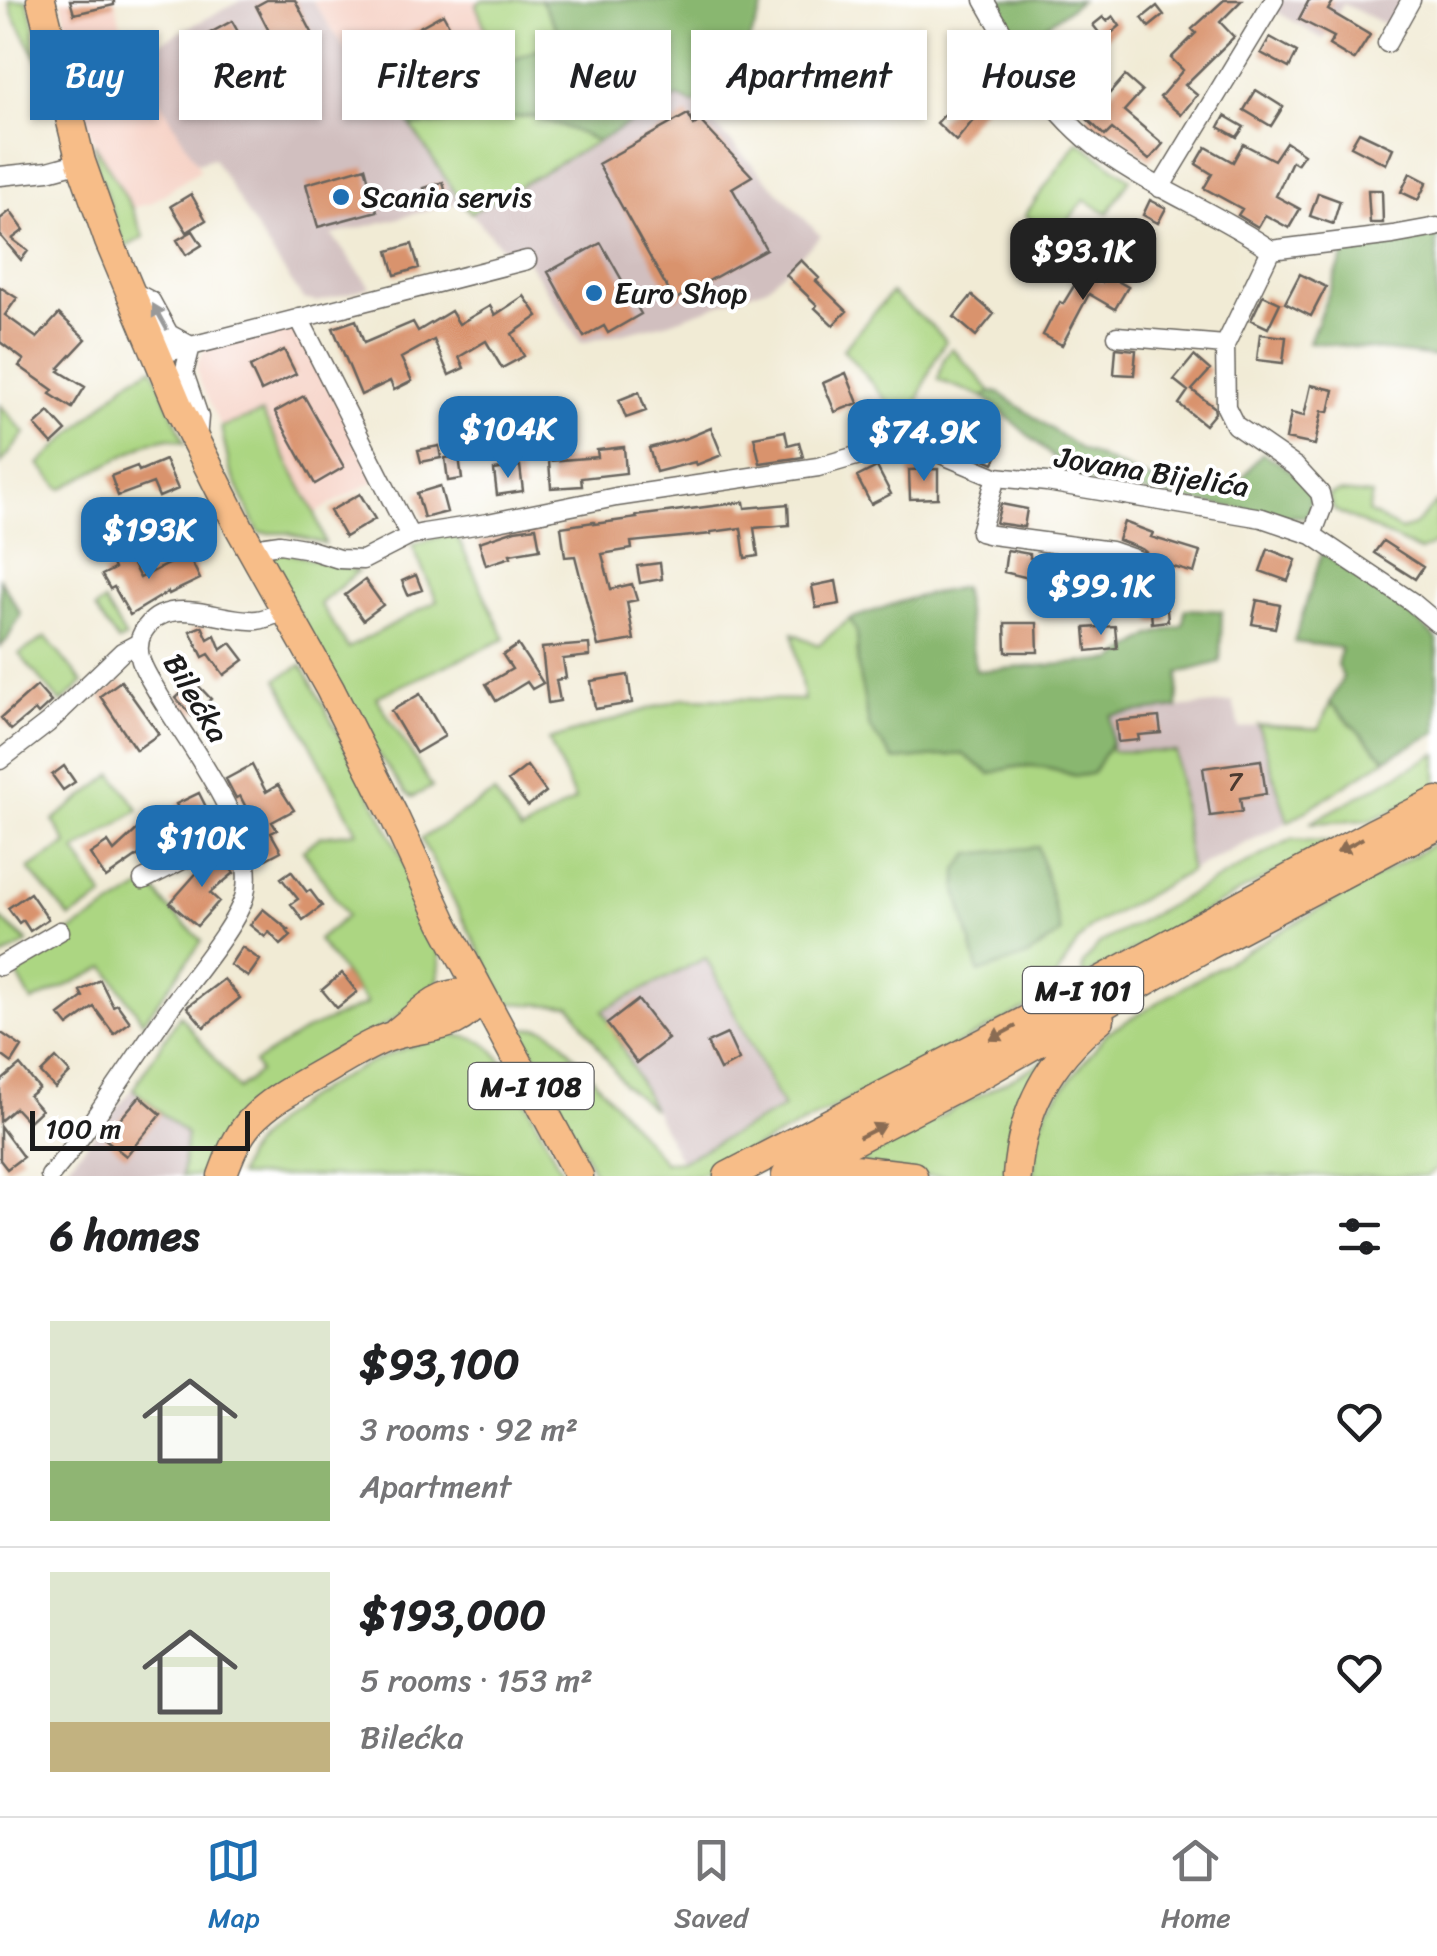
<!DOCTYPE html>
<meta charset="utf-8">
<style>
:root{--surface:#fff;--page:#f2f2f2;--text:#202124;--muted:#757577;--line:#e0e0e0;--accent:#1f6fb2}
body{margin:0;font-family:Sriracha,sans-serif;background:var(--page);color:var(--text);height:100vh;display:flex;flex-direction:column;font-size:38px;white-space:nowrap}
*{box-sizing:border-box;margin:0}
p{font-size:32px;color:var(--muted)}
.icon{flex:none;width:55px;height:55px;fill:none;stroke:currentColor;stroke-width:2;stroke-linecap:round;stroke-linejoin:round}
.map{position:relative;height:1176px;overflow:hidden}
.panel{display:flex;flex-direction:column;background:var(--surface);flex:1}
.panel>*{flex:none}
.hud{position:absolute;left:30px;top:30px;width:1378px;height:90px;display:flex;gap:20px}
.scale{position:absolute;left:30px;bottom:25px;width:220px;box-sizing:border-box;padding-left:10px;border:5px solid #1c1c1c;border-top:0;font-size:28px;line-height:35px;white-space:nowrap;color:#1c1c1c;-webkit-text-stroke:8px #fff;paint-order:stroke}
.price{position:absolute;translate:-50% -85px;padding:0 22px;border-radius:20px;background:var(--accent);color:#fff;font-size:32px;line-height:65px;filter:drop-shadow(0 2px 5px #0008)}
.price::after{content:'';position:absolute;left:50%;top:60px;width:30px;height:22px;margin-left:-15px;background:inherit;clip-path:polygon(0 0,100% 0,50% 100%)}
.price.selected{background:#222;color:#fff}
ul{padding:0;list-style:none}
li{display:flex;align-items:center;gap:30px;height:250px;padding:0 50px}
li+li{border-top:2px solid var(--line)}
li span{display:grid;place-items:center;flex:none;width:280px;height:200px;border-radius:0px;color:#555}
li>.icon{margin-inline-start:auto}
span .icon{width:120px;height:120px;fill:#fffc;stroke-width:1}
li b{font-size:42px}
h2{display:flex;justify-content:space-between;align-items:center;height:120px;padding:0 50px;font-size:42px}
.tag{padding:0 35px;border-radius:0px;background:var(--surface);box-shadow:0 2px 8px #0004;font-size:35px;line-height:90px}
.tag.selected{background:var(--accent);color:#fff}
.menu{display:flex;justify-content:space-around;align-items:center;height:140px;border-top:2px solid var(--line);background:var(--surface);font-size:28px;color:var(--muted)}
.menu a{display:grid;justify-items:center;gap:5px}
.menu .selected{color:var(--accent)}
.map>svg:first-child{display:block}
.built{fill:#f6d1c5}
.industrial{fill:#d1bfbf}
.green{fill:#acd682;stroke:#64794f;stroke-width:2.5}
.forest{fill:#89b770;stroke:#526a46;stroke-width:2.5}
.building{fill:#d9936d}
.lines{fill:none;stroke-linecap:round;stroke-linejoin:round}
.minor-casing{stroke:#67645d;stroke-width:21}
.primary-casing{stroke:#67645d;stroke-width:31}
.trunk-casing{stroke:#67645d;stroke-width:34}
.minor{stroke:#fff;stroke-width:18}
.primary{stroke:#f7bd88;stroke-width:28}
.trunk{stroke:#f7bd88;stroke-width:30}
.oneway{fill:#999}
.oneway2{fill:#8a6c52}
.poi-dot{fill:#1f6fb2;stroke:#fff;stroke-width:4}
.labels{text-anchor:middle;stroke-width:8;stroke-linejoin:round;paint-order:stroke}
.number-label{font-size:25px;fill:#4b3a30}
.shield{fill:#fff;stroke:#606060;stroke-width:2.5}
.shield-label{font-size:28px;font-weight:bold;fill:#1c1c1c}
.poi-label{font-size:30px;fill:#1c1c1c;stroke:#fff;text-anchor:start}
.street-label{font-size:30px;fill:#1c1c1c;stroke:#fff}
</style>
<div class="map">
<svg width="1437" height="1176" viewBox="0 0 1437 1176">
<rect width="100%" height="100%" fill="#fff"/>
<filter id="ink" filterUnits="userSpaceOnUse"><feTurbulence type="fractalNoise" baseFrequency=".01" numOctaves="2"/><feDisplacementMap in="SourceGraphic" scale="20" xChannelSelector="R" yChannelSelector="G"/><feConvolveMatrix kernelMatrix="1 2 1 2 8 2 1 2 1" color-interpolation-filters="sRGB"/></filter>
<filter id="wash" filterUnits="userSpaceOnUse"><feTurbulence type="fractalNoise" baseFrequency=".0048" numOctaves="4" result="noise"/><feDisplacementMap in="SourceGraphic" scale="40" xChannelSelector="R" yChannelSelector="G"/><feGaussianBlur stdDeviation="2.25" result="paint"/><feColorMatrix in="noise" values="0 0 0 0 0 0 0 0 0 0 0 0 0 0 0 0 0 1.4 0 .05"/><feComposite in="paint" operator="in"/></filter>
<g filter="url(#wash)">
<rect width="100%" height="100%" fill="#f1ebd5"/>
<path class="built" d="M62 0H115L123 33 197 163 200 170 151 203 132 208 94 143 81 105Z
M312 0H482L476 5 500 66 381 103Z
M296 325 376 480 315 513 262 414 221 427 200 383 197 371 198 362 205 349Z"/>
<path class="industrial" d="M242 0H312L381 103 393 99 461 202 332 235 370 287 317 302 303 299 263 240 213 158 197 163 134 56Z
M1280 0H1404L1389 26 1343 4 1323 39 1274 10Z
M679 97 694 104 821 236 767 287 670 322 581 343 523 254 508 255 471 213Z
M1233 702 1240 729 1258 725 1288 822 1190 871 1176 752 1111 751V715Z
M706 958 783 1109 680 1161 603 1010Z
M133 1089 186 1134 182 1176H59Z"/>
<path class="green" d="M9 0H27L35 27 34 43 41 66 13 15Z
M482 0H541L562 38 500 66 476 5Z
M532 116 562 126 598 141 471 213 461 202 411 126Z
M1078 141 1130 179 1108 213 1084 200 1057 236 1025 215Z
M94 143 132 208 144 237 124 248 97 167Z
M891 293 933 327 946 341C928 366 921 398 908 426L843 349Z
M952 348 991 391 984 397 938 380 944 358Z
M153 367 185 443 169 438 150 442 61 489 39 464 128 381Z
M0 405 25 433 0 465Z
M262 413 315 513 325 544 288 533H259L230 470 221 427Z
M1339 492 1372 495 1368 512 1401 530 1414 526 1437 502V542L1420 551 1334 510 1329 495Z
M455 532 505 639 376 697 432 787 412 797 406 793 355 722 269 559 280 551 358 571 320 604 348 648 437 601 412 545Z
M104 602 126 638 118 642 95 609Z
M850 619 857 633 858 667 894 760 963 754 990 774C1011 766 1032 763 1054 769 1073 774 1072 779 1093 773L1111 742V751L1176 752 1190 871 1092 926 1078 942 1041 1001 814 1118 698 1176H596L522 1030C541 1025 548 1028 562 1041L664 1162 681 1161 783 1108 706 958 603 1010 653 1109 624 1085 571 1006 507 1003 421 839 494 793 521 832 575 800 549 740 684 698 804 700 793 633 818 645Z
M46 637 83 683 61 703 19 654Z
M302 665 379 811 414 882 439 952 440 964 438 980 427 999 260 1102 212 1176H182L186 1134 133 1089 180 1015 238 1089 259 1072 254 1063 306 1030 367 1004 318 940 347 916 303 850 321 836 357 832 277 679Z
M1330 703 1386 759 1288 822 1258 725 1319 729Z
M1437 753V789L1372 820 1310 823Z
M113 774 139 810 75 851 104 897 70 918 29 869 67 844 53 820Z
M1292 839 1332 842 1082 978 1083 964 1100 943Z
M1437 842V1169L1426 1176H1033L1038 1132 1048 1107 1107 1033 1204 975Z
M150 883 167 907 202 941 143 1022 106 967 32 1002 13 967Z
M0 918 28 942 0 958Z
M448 1035C462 1036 475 1037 487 1045 511 1062 548 1146 564 1176H238C241 1169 243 1160 247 1154 281 1100 388 1049 448 1035Z
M1058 1054 1012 1176H922L854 1162Z"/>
<path class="forest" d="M541 0H766L731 85 694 104 678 97 598 141 562 126 532 116 411 126 393 99 500 66 562 38Z
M989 0H1081L1018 46Z
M1437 233V357L1309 342 1347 247Z
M991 391 1001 394 1080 449 1151 480 1172 484 1235 487 1262 453C1285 465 1324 488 1306 517L1282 516 1081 481 984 397Z
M1322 552 1412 615 1437 640V732L1386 759 1330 703 1343 677 1337 665 1341 648 1294 642Z
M0 579 21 614 7 640 0 647Z
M962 587 976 671 1114 660 1151 635 1183 625 1185 609 1222 611 1220 662 1179 673 1177 708 1111 715V742L1093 773C1072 779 1073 774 1054 769 1032 763 1011 766 991 774L963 754 894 760 869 727 858 667 857 633 850 619 912 598Z
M1038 847 1061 933 1028 956 979 973 957 891V870L970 854Z"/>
<g id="blocks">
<path class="building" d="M70 0H114V5L74 14Z
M267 0H295L319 46 286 64 256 6Z
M1224 0H1242L1220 22 1234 37 1185 85 1197 95 1181 115 1160 97 1183 70 1171 58 1196 33 1192 29Z
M1309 0H1334L1328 10 1370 35 1354 60 1329 45 1334 37 1299 19Z
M1157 6 1164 15 1149 27 1142 18Z
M443 14 459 43 401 76 384 47Z
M1113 16 1120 26 1104 39 1093 25 1103 17 1107 21Z
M232 21 264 79 233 96 201 38Z
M1270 37 1297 52 1289 68 1261 53Z
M1062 45 1079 68 1110 93 1125 76 1142 91 1124 111 1163 144 1149 160 1112 129 1105 136 1086 118 1091 114 1064 92 1065 90 1042 59Z
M976 80 994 95 956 141 937 123Z
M1256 90 1283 107 1271 126 1244 110Z
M688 114 694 125 700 121 752 176 732 188 766 249 674 300 598 164Z
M1225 116 1244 127 1237 137 1219 127Z
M1359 132 1393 148 1386 164 1351 146Z
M1286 142 1304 154 1297 164 1292 161 1276 196 1300 209 1289 228 1265 215 1258 227 1238 215 1242 209 1204 188 1212 174 1196 164 1206 147 1233 162 1243 144 1274 160Z
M365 167 377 211 318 227 306 184Z
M1410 173 1427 182 1418 200 1401 192Z
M443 182 448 202 429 207 424 188Z
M1368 190H1382L1383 223H1370Z
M1318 193 1340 201 1333 224 1310 216Z
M191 194 206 220 187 232 171 206Z
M1150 200 1166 208 1158 223 1143 215Z
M10 211 24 230 12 239 28 251 21 260 0 235V219Z
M193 231 202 245 186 255 177 240Z
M601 243 641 314 608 333 604 326 584 337 548 272Z
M412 244 419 268 395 275 388 251Z
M801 260 819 278 816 281 847 311 833 325 815 308 817 305 786 275Z
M1083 271 1102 282 1107 275 1128 287 1115 309 1089 294 1062 345 1043 335 1060 302 1063 304Z
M1300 274 1326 287 1311 316 1285 303Z
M0 287 17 298 5 315 37 338 59 314 86 339 59 368 61 369 59 371 85 387 72 408 50 394 53 390 19 366 24 360 0 342Z
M972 295 994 314 976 336 954 317Z
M1263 295 1280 303 1268 328 1251 320Z
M524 296 538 316 512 334 524 356 502 368 486 341 459 357 464 368 449 375 434 340 401 358 412 381 394 390 390 381 361 395 333 328 356 320 364 343 413 322 418 331 451 311 459 324 490 306 495 315Z
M1260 334 1286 337 1283 363 1257 360Z
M1116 348 1136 350 1134 375 1114 374Z
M284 350 296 374 261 391 250 367Z
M1194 356 1210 370 1192 390 1214 407 1215 413 1205 425 1179 404 1188 391 1174 380Z
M846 373 858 403 835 412 823 383Z
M1311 385 1334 390 1329 412 1322 411 1315 445 1286 439 1291 413 1304 416Z
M639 392 646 411 626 418 619 400Z
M304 396 344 467 315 484 275 412Z
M872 408 880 427 864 434 856 414Z
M49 412 66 431 52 444 35 425Z
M947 415 1003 445 994 463 935 437Z
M711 428 722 455 696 465 695 462 656 472 649 448 687 438Z
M785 431 788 445 799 442 803 457 760 463 754 437Z
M439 446 441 458 421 462 418 450Z
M624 447 626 473 581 478 582 486 551 488 549 461 598 457 597 450Z
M459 456 462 479 448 481 445 458Z
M165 460 178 489 159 497 153 483 118 496 111 476 137 466 139 471Z
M520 466 523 491 497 495 494 470Z
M877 467 891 494 871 504 857 477Z
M938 469V498L910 499 909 470Z
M440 486 447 512 424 518 417 493Z
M360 494 375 519 345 537 330 511Z
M744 502 745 508 788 504 789 525 754 528 758 556 745 558 741 528 711 532V534L631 542 632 549 602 554 611 589 632 584 637 600 627 602 634 640 598 646 575 556 565 557 561 527 594 522V524L637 518 636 516Z
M1001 504 1027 509 1024 527 996 523Z
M1124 522 1153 533 1151 537 1200 552 1194 573 1149 560 1147 553 1142 549 1118 540Z
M175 524 179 537 159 543 155 530Z
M536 527 540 549 510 554 511 557 486 565 479 542 515 530Z
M1383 541 1423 567 1415 579 1374 553Z
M1268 549 1296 560 1288 581 1260 571Z
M1007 550 1030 554V558L1070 565 1069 581H1088V594L1063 593 1062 600 1031 597 1033 579 1004 572Z
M188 554 200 579 169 594 168 592 130 615 114 587 110 589 102 575 114 569 112 564 128 555 140 578Z
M660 563 662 579 640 583 637 566Z
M416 575 422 590 408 595 402 581Z
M365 580 383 605 363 620 345 595Z
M836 581 840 604 816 608 812 586Z
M1257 600 1280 605 1275 628 1252 624Z
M1167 610 1168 621 1152 623 1151 612Z
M1005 623H1037L1038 652H1006Z
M202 626 208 639 215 635 221 650 231 643 244 660 224 675 209 654 203 657 190 631Z
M1115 626 1117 648 1087 651 1085 628Z
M589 644 590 656 563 659 566 678 556 680 560 701 548 703 542 648Z
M518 645 543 683 532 689 527 682 496 701 486 684 512 669 503 655Z
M628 675 632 703 595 709 591 681Z
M121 681 159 734 136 750 100 696Z
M194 681 211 699 192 716 176 698Z
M37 686 51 702 38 714 35 710 11 730 1 718Z
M420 694 445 736 416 753 391 711Z
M1159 717 1161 733 1138 735 1139 740 1118 742 1116 721Z
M1261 760 1266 794 1240 798 1242 812 1210 816 1203 768Z
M252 765 266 792 278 785 294 810 272 822 277 830 271 833 281 851 266 859 257 843 261 841 251 822 253 821 240 796 236 798 226 779Z
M64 766 75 782 63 790 52 775Z
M527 766 546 792 528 806 508 781Z
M199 793 212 819 189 830 176 804Z
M142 825 162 847 145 862 139 855 106 878 90 854 108 842 114 851Z
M221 855 234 873 210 893 219 901 197 926 170 903 201 868 199 866Z
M291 871 307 892 310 890 322 906 303 920 291 904 298 899 281 878Z
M30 893 48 919 30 931 23 920 19 923 8 908Z
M263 909 289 930 287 931 291 936 281 945 269 932 265 937 250 925Z
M242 947 260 960 248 977 230 965Z
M342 973 357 992 337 1008 322 990Z
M224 979 240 998 204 1027 187 1007Z
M100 980 113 1006 117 1004 130 1022 114 1034 94 1007 68 1026 59 1015 83 997 80 991Z
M638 1000 668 1039 637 1063 607 1024Z
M0 1032 22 1047 12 1063 0 1054Z
M727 1034 739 1060 720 1070 707 1043Z
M56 1058 70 1073 55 1088 41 1073Z
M20 1065 39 1088 29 1096 41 1110 28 1122 15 1108 0 1121V1082Z
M140 1096 161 1114 126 1156 104 1138Z
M0 1126 23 1157 7 1169 0 1160Z"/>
</g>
</g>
<g filter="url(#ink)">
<use href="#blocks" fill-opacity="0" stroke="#67645d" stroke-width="2.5"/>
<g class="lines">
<defs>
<path id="minor" d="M984 0C1015 55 1051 115 1103 152 1156 190 1218 213 1271 250L1225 345 1226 407 1235 425 1296 467 1320 493 1323 506 1312 535
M1387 43 1411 0
M0 176 48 171 81 162
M1160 188 1274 0
M1271 250 1393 235 1437 227
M130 290 151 301 169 334 191 346 184 373 199 417 197 440
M299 318 410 536
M1117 336 1225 345
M156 355 527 260
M996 477 980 532 992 535 1111 551 1137 560
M253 553 266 546 280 544 304 548 339 559 363 560 410 536 424 533 488 523 616 497 818 467 898 444 924 447 996 477 1047 482 1262 518 1312 535 1412 602 1437 623
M0 760 48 723 122 652 139 643
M143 880 238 832
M0 966 60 931
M50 1176C94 1123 130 1065 170 1008 189 981 238 924 245 894 259 832 189 746 159 695 153 684 145 673 141 661 138 652 138 641 143 632 167 591 221 623 257 620 267 619 276 614 285 610"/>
<path id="primary" d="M41 0 81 162 109 241 179 408 239 527 330 689 393 814 443 922 579 1176
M397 1032C428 1008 440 986 482 996
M222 1176C229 1157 236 1138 250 1122 273 1097 305 1083 333 1066 353 1055 373 1041 395 1035 433 1024 457 1032 482 996
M728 1176 1056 1005 1373 833 1437 801
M786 1176 984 1073 1207 946 1409 839
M823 1176 855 1169 913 1176
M1017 1176C1022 1109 1048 1061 1100 1019"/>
<path id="trunk" d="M1409 839 1437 825"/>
</defs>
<use href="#minor" class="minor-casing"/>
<use href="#primary" class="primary-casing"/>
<use href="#trunk" class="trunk-casing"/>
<use href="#minor" class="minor"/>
<use href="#primary" class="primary"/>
<use href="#trunk" class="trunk"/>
</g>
<defs><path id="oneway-solid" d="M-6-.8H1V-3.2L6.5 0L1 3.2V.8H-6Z" transform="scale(2.5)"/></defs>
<use class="oneway" href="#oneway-solid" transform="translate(160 317) rotate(-119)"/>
<g class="oneway2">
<use href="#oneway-solid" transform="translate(1350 845) rotate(152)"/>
<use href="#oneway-solid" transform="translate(1003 1033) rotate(152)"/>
<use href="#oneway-solid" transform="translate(872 1131) rotate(-27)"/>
</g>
</g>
<g class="poi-dot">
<circle cx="341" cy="197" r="10"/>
<circle cx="594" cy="293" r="10"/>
</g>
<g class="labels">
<g class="number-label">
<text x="1235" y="790">7</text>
</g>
<g class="shield">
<rect x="1023" y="967" width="120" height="46" rx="8"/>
<rect x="468.5" y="1063" width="125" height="46" rx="8"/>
</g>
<g class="shield-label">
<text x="1083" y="1000">M-I 101</text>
<text x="531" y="1096">M-I 108</text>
</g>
<g class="poi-label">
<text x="361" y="207">Scania servis</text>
<text x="614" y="303">Euro Shop</text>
</g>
<g class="street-label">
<text transform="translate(1152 472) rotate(9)" y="10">Jovana Bijelića</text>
<text transform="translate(196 698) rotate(59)" y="10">Bilećka</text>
</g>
</g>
</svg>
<div class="scale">100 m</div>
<b class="price selected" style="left:1083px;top:303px">$93.1K</b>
<b class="price" style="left:508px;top:481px">$104K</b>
<b class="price" style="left:924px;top:484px">$74.9K</b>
<b class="price" style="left:149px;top:582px">$193K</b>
<b class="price" style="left:1101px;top:638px">$99.1K</b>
<b class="price" style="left:202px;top:890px">$110K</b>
<div class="hud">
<a class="tag selected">Buy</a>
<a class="tag">Rent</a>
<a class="tag">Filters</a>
<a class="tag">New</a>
<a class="tag">Apartment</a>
<a class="tag">House</a>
</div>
</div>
<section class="panel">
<h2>6 homes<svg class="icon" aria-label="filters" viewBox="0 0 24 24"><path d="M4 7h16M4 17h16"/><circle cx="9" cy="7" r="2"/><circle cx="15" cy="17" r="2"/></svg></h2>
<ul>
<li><span style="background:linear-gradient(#dfe7d0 70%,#8fb573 0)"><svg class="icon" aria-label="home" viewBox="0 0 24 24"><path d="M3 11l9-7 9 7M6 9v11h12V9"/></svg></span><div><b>$93,100</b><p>3 rooms · 92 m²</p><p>Apartment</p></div><svg class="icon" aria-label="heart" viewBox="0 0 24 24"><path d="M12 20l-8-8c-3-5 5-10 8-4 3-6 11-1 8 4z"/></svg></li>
<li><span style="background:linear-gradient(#dfe7d0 75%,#c2b280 0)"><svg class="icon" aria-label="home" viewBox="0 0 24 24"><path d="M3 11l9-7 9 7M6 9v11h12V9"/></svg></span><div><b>$193,000</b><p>5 rooms · 153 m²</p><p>Bilećka</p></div><svg class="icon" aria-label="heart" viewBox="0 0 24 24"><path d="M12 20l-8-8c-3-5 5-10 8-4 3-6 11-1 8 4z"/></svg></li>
</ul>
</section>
<nav class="menu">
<a class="selected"><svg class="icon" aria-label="map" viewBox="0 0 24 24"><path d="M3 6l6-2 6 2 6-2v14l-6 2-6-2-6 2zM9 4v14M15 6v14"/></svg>Map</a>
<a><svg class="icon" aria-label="saved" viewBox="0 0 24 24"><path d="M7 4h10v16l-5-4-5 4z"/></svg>Saved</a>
<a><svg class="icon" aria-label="home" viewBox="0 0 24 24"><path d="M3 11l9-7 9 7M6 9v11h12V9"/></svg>Home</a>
</nav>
